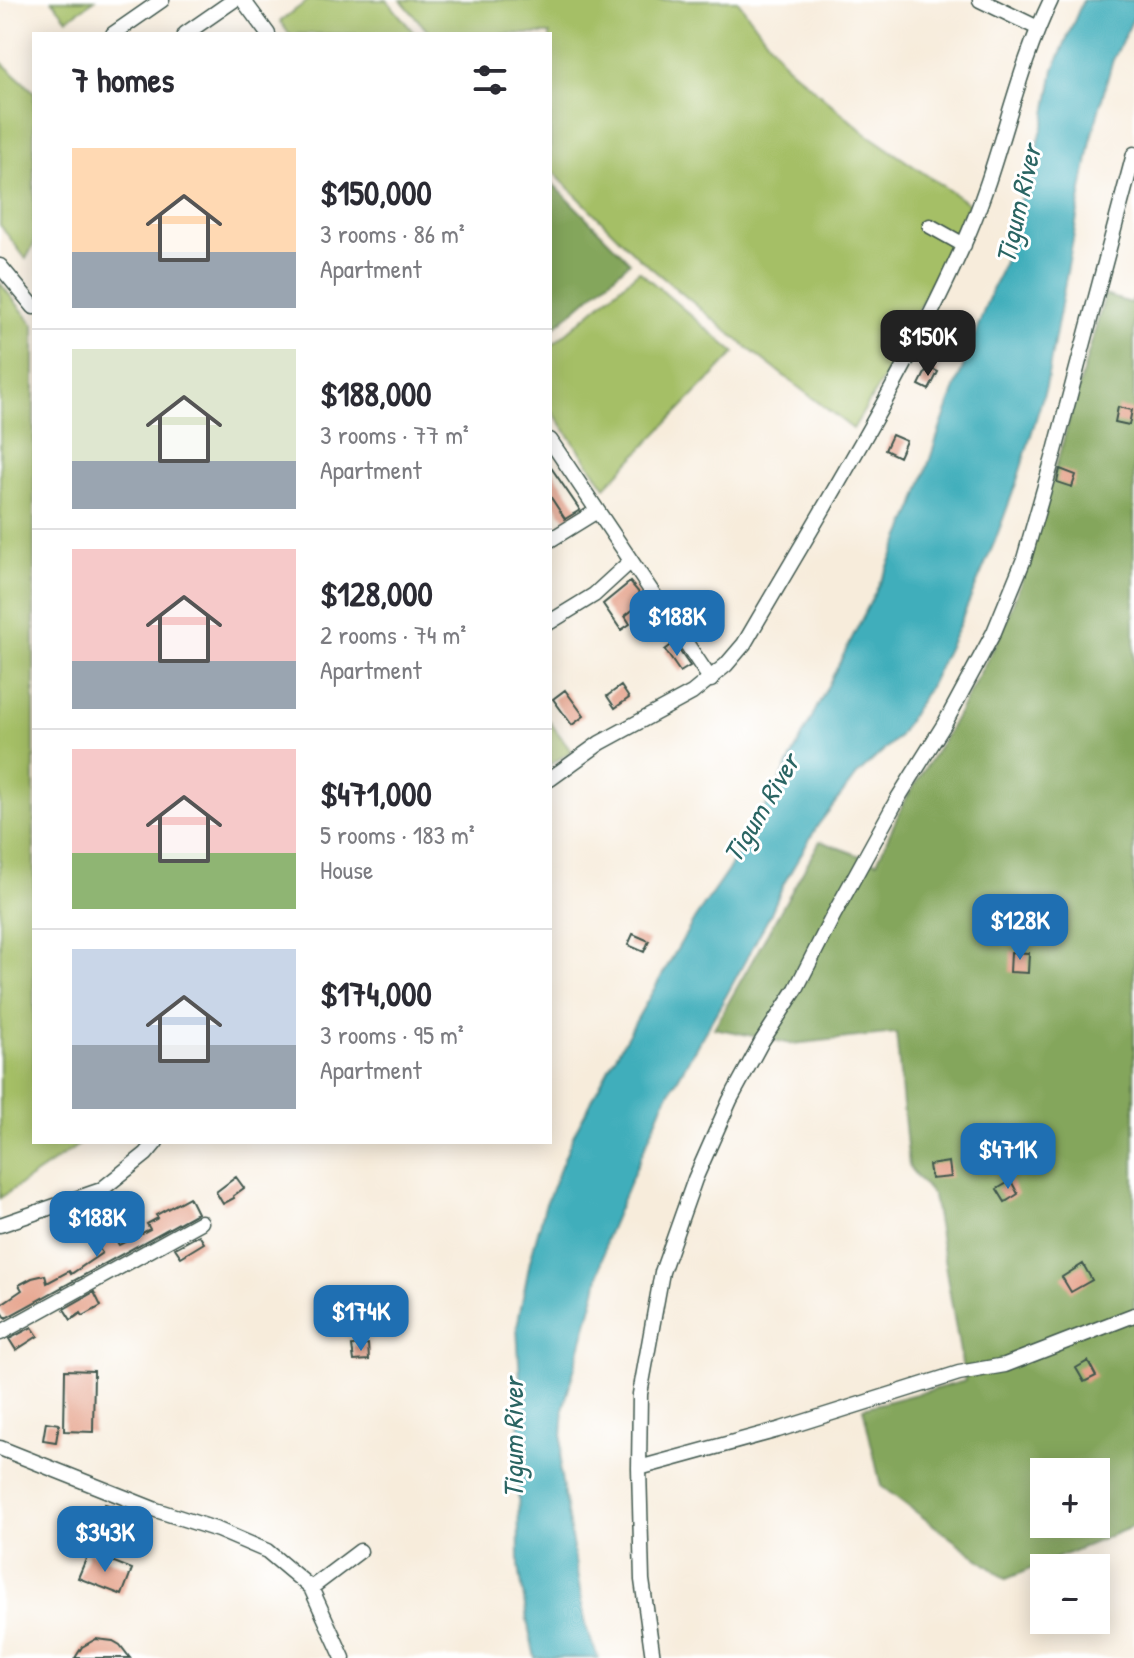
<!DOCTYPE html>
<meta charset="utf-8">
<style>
:root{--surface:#fff;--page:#f7f7f7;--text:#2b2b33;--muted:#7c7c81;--line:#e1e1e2;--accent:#1f6fb2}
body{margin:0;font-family:"Patrick Hand",sans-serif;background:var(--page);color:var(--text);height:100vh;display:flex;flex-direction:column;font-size:30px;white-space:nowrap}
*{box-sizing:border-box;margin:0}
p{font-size:26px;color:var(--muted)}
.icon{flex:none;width:44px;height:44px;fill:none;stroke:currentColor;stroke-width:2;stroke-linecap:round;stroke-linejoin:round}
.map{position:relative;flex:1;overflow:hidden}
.drawer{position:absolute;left:32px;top:32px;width:520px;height:1112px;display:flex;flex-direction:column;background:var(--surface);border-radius:0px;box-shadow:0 4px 20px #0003}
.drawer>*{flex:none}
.controls{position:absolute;left:1030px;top:1458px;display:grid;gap:16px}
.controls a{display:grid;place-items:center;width:80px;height:80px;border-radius:0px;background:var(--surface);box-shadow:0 4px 20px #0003;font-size:40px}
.price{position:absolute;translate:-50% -68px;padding:0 18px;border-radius:16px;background:var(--accent);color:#fff;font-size:26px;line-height:52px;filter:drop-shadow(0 2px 4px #0008)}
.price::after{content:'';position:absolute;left:50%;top:48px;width:24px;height:18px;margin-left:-12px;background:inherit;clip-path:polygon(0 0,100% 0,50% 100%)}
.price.on{background:#222;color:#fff}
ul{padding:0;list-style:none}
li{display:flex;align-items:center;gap:24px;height:200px;padding:0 40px}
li+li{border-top:2px solid var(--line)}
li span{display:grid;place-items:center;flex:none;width:224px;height:160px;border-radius:0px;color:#555}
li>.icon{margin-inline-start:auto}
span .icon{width:96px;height:96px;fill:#fffc;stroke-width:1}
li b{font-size:34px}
h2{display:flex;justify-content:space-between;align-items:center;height:96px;padding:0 40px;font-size:34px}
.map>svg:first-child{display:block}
.green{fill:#a5bf66;stroke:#627e4d;stroke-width:2}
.forest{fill:#84a65b;stroke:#527248;stroke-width:2;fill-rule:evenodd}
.water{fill:#3faebb;stroke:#2f7678;stroke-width:2}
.building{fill:#e39a80}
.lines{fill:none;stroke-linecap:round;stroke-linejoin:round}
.minor-casing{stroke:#3f574d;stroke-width:17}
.minor{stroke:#fff;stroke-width:14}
.labels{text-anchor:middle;stroke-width:6;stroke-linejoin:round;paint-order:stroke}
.water-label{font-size:28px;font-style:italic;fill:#2a6563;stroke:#fff}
</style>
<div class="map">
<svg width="1134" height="1658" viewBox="0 0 1134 1658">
<rect width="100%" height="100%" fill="#fff"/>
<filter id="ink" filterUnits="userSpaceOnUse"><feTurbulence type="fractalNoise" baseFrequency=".0125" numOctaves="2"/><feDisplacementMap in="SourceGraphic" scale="16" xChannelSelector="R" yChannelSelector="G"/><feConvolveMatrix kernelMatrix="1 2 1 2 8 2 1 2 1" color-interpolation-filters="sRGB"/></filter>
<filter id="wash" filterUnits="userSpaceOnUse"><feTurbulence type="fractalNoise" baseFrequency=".006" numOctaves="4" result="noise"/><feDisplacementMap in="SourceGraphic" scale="32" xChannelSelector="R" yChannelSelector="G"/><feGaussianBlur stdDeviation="1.8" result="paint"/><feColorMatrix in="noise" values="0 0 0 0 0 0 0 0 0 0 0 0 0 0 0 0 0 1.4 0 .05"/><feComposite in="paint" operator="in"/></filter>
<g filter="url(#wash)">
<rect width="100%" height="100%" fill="#f7ecdb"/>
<path class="green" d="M52 0H95L67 19Z
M309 0H387L415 34H289L280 21Z
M401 0H737L787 66 865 133 969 204 893 362 853 429 749 349 638 257 550 169V34H430Z
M0 61 34 92V244L26 259 0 225Z
M639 271 735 353 605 487 550 408V347Z
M0 283 34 325V1142H83L0 1198Z
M550 722 571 751 550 765Z"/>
<path class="forest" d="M550 181 630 262 550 331Z
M1105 295 1130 303 1134 298V1526L1006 1579 881 1486 863 1408 965 1381 933 1196 909 1167 896 1033 792 1044 714 1028 820 841 877 862 904 802 950 728 1000 636 1028 564ZM1044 1472H1096V1524H1044Z"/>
<path class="water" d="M1083 0H1134V17L1112 62 1092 136 1046 386 1016 484 995 541 957 630 930 685 898 737 857 775 818 825 783 885 770 915 726 996 665 1100 607 1236 596 1291 564 1406 560 1471 586 1627 598 1658H535L527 1620 519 1566 518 1455 521 1397 517 1327 530 1261 545 1206 574 1134 611 1064 695 918 727 872 773 794 885 573 914 507 940 429 987 302 1009 250 1015 216 1045 120 1054 69Z"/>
<g id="blocks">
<path class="building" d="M928 367 938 372 929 390 919 385Z
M1118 407 1132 410 1129 425 1115 422Z
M892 435 906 441 899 457 885 450Z
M550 466 580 510 565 519 550 496Z
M1060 469 1076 475 1072 487 1057 482Z
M630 582 645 600 625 616 630 624 621 630 603 604Z
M674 643 690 666 680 672 665 650Z
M621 686 629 698 615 708 607 696Z
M565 690 584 716 572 725 553 699Z
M633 934 649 941 644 952 628 945Z
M1011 952 1029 953 1028 973 1010 972Z
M949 1162 951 1177 931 1179 929 1165Z
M236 1177 244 1188 233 1196 234 1198 223 1204 216 1192Z
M1011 1181 1018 1194 1005 1202 997 1189Z
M189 1197 197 1213 6 1318 0 1309V1305L22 1290 19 1285 32 1278 45 1275 47 1283 69 1271 71 1274 102 1253 95 1243 111 1233 119 1245 150 1229 147 1224 158 1218 156 1215Z
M199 1235 204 1243 181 1257 175 1248Z
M1083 1264 1092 1280 1071 1292 1062 1277Z
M94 1292 101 1306 83 1316 81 1313 71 1320 64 1309Z
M32 1327 38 1336 16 1350 9 1339Z
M368 1344 369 1360 354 1361 352 1346Z
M1088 1361 1096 1376 1084 1382 1076 1368Z
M65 1370 94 1371 93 1432 64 1431Z
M46 1422 59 1424 56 1442 43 1440Z
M105 1504 128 1511 124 1523 101 1516Z
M89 1552 132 1569 122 1595 78 1578Z
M96 1639 113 1641 120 1645 130 1658H75L82 1647Z"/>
</g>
</g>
<g filter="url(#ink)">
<use href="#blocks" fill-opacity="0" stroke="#3f574d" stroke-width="2"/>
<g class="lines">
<defs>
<path id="minor" d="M243 0 268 34
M980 0 1038 28
M113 34 162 0
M185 34 234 0
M930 226 964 245
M0 266 34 307
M550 440 711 680
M550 540 597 511
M550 622 594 595 631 561
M550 779 600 743 692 693 726 665 744 644C820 513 901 384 963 246 1000 166 1013 78 1051 0
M0 1225 101 1190 146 1154 156 1142
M0 1333 201 1222
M0 1448 156 1510 218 1530 267 1551 311 1588 343 1658
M639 1468 778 1430 959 1373 1005 1365 1134 1315
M311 1588 360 1551
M653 1658 642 1580 639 1468 640 1394 662 1272 695 1179 730 1100 762 1041 796 989 833 916 898 798 945 723 994 632 1024 559 1055 451 1134 154"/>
</defs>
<use href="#minor" class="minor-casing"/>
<use href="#minor" class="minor"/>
</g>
</g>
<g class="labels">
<g class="water-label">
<text transform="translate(1018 204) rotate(-77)" y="10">Tigum River</text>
<text transform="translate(761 808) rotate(-59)" y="10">Tigum River</text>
<text transform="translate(513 1438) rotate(-90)" y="10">Tigum River</text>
</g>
</g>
</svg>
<div class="controls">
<a>+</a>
<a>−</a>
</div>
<b class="price on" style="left:928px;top:378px">$150K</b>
<b class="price" style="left:677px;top:658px">$188K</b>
<b class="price" style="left:1020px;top:962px">$128K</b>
<b class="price" style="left:1008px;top:1191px">$471K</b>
<b class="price" style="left:97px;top:1259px">$188K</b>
<b class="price" style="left:361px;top:1353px">$174K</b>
<b class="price" style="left:105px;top:1574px">$343K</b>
<section class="drawer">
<h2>7 homes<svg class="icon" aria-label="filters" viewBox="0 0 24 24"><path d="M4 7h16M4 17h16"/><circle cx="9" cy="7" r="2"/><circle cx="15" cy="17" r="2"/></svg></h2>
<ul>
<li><span style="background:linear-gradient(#ffd9b3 65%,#9aa5b1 0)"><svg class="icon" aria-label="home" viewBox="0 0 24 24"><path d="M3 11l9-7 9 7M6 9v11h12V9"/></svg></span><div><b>$150,000</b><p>3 rooms · 86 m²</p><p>Apartment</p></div></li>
<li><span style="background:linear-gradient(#dfe7d0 70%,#9aa5b1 0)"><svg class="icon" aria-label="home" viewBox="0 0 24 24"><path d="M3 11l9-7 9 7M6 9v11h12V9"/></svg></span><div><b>$188,000</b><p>3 rooms · 77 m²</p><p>Apartment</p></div></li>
<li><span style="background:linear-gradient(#f6c9c9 70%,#9aa5b1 0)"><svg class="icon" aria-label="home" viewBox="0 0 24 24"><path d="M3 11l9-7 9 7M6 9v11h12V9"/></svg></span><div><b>$128,000</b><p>2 rooms · 74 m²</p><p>Apartment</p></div></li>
<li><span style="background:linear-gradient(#f6c9c9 65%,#8fb573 0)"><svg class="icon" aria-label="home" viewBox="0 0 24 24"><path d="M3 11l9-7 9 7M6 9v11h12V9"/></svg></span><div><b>$471,000</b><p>5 rooms · 183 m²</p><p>House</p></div></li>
<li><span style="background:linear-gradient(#c9d6e8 60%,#9aa5b1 0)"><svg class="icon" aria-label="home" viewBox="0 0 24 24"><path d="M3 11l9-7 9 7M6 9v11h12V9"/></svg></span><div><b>$174,000</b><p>3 rooms · 95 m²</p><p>Apartment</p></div></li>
</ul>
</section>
</div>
